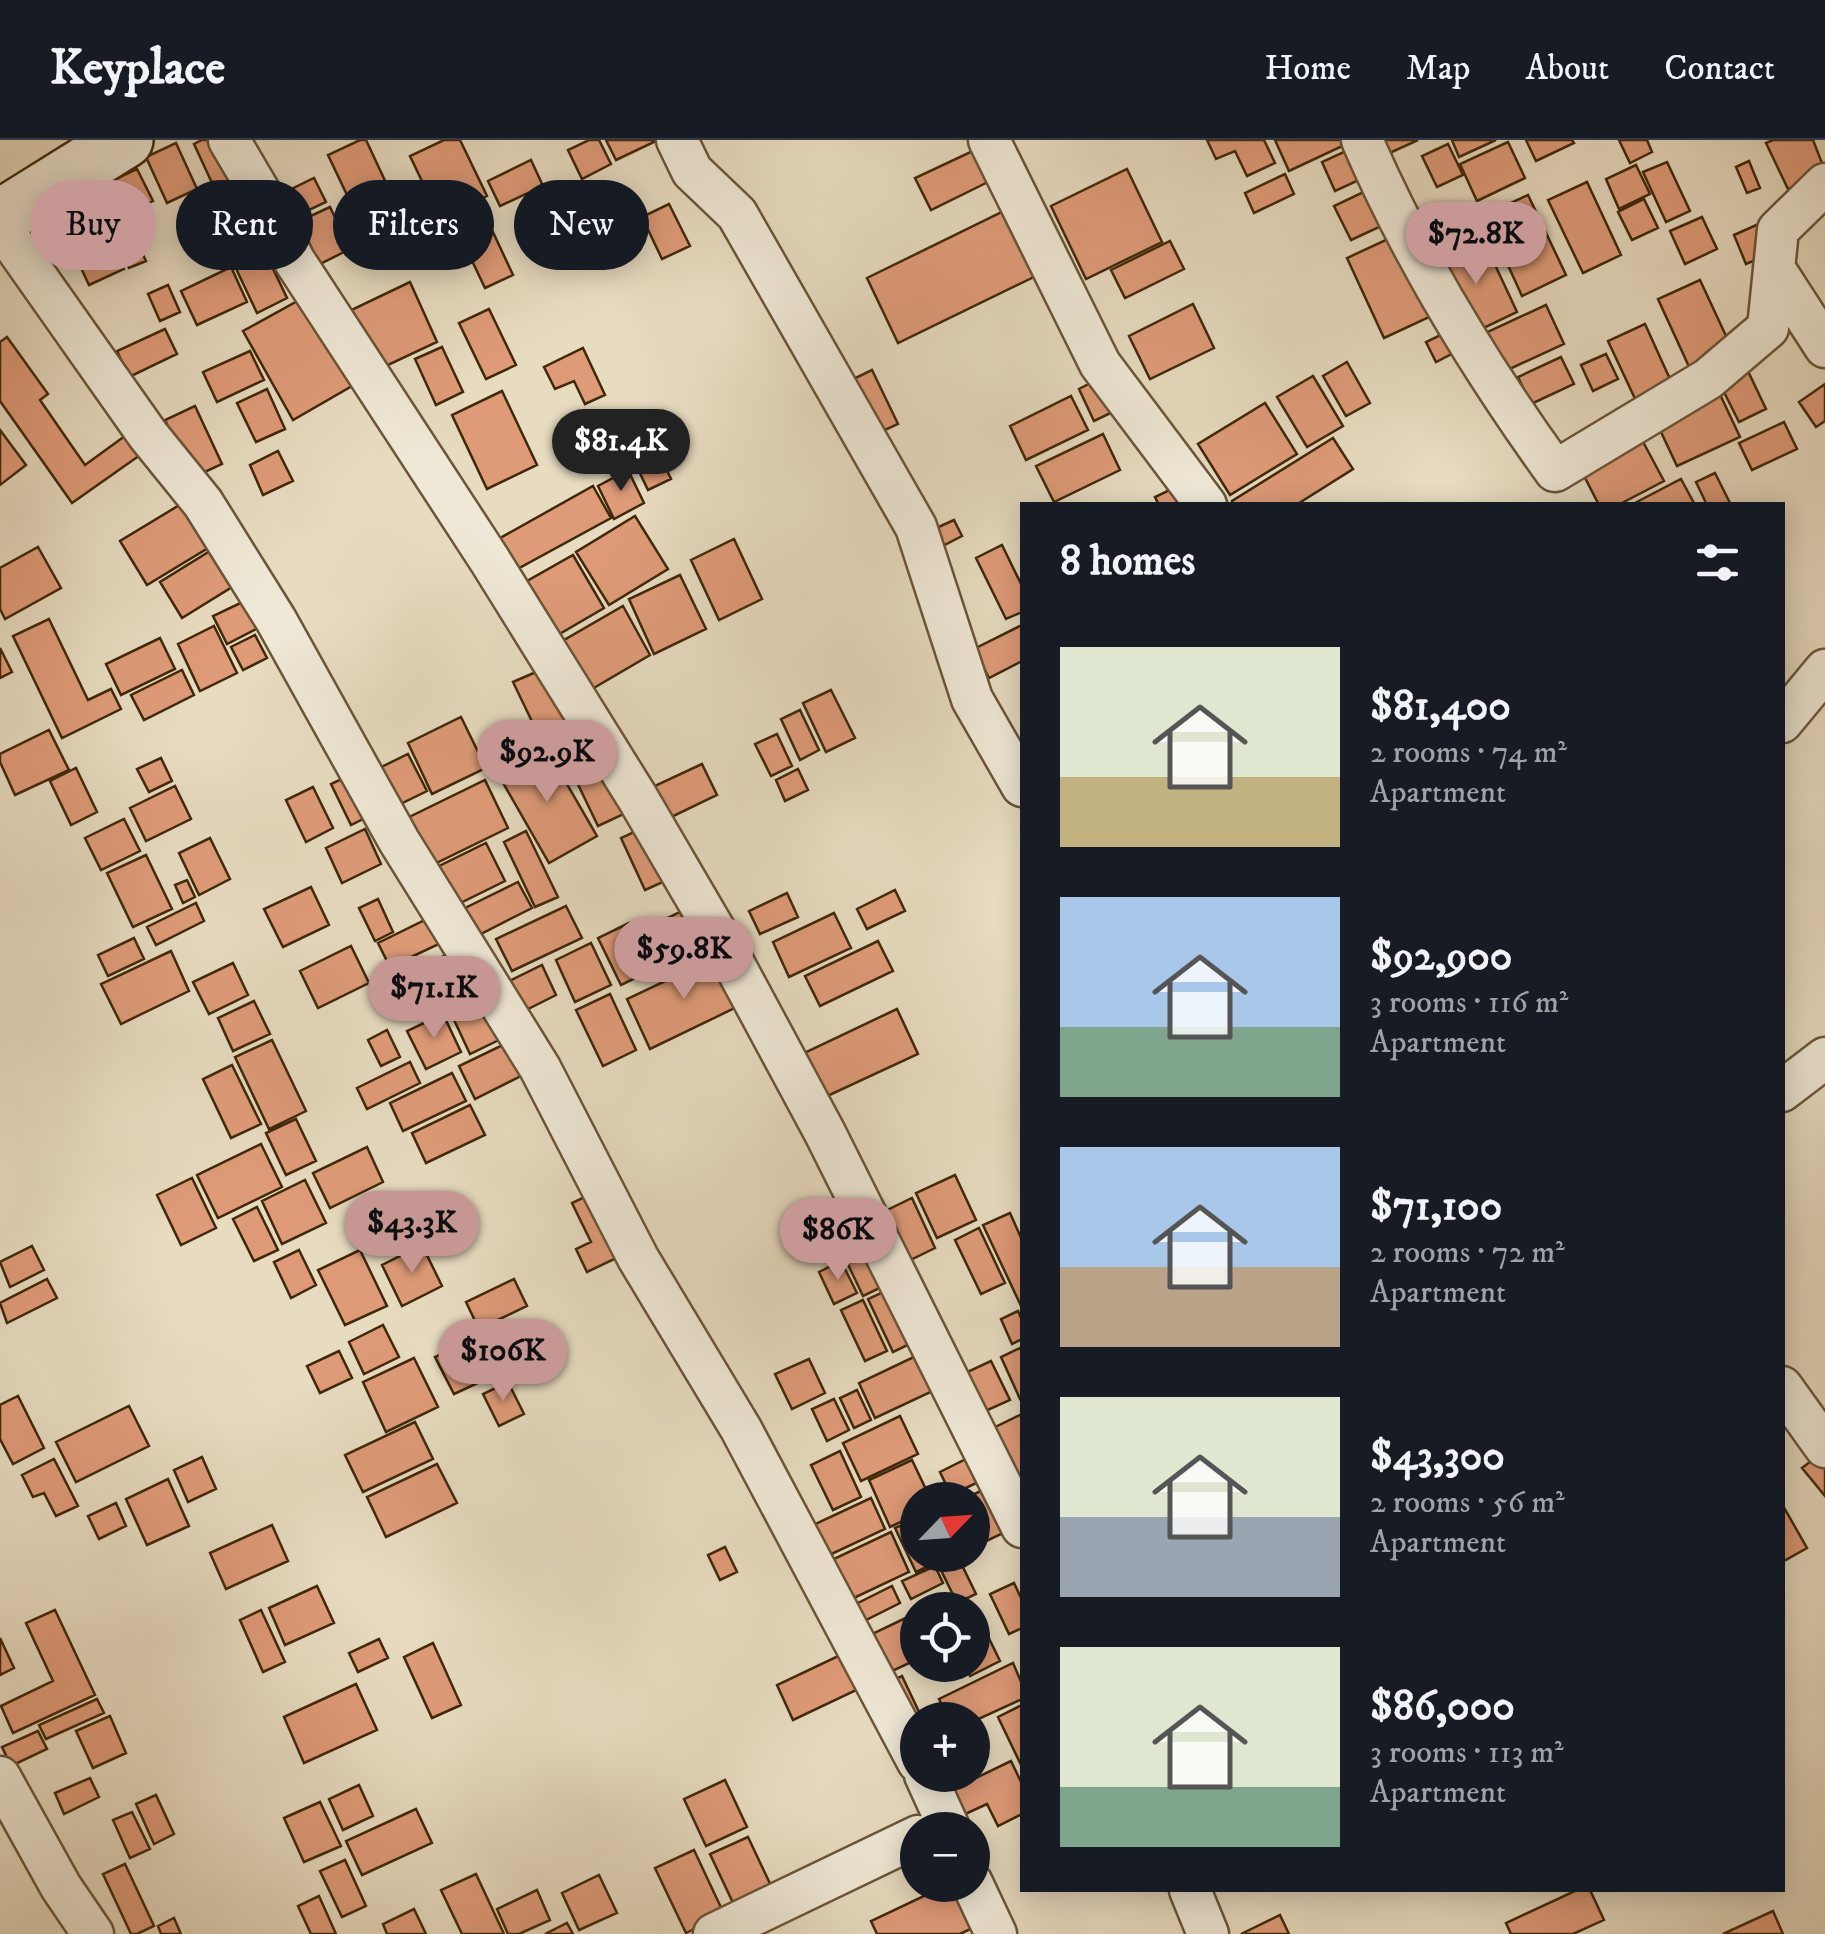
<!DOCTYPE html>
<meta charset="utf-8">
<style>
:root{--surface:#171b24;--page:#242831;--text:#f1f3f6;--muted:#9ea1a6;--line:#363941;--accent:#c59692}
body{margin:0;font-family:"IM FELL DW Pica",serif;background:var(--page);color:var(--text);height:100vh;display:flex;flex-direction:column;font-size:38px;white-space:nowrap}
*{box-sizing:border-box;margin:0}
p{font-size:32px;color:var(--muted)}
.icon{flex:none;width:55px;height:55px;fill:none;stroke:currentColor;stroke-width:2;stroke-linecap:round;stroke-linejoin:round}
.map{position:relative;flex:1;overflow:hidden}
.details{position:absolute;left:1020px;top:362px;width:765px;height:1390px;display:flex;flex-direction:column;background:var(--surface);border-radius:0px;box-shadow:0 5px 25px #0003}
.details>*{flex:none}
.top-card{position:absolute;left:30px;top:40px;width:840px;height:90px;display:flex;gap:20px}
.needle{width:65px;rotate:65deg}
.buttons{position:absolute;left:900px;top:1342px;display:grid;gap:20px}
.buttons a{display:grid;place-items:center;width:90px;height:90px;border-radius:50%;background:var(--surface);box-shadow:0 5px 25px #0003;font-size:50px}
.price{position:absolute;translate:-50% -85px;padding:0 22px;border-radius:35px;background:var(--accent);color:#111;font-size:32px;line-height:65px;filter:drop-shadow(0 2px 5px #0008)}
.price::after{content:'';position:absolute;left:50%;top:60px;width:30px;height:22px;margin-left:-15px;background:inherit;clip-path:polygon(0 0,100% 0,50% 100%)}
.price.on{background:#222;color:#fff}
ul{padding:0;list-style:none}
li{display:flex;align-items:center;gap:30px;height:250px;padding:0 40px}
li span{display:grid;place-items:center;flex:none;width:280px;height:200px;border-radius:0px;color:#555}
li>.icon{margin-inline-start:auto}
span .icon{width:120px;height:120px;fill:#fffc;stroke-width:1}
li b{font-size:42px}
h2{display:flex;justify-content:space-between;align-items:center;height:120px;padding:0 40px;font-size:42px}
.tag{padding:0 35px;border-radius:45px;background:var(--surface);box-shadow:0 5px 25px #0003;font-size:35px;line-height:90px}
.tag.on{background:var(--accent);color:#111}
header{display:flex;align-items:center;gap:60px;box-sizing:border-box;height:140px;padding:0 50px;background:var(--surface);border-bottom:2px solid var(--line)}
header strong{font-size:48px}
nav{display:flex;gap:55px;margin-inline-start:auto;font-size:35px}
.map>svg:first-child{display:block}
.building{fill:#df9b78;stroke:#40280a;stroke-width:2.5}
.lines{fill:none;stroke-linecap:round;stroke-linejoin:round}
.street-casing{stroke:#6a5538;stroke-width:45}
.secondary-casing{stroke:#40280a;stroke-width:60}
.street{stroke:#efe8d6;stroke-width:40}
.secondary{stroke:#efe8d6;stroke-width:55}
</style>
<header>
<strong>Keyplace</strong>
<nav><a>Home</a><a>Map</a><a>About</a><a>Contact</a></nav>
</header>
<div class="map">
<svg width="1825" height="1794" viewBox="0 0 1825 1794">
<rect width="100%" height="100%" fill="#e7dbc0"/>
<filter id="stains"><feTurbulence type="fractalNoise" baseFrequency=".002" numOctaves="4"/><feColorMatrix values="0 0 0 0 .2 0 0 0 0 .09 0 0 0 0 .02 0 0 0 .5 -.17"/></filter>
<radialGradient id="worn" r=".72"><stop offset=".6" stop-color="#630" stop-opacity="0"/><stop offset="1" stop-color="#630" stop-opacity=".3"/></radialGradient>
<path class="building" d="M202 0H221L242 47 219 58 194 4Z
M360 0H366L394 60 358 78 328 15Z
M444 0H460L487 56 440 79 410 16Z
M589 0H599L611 24 582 39 568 10Z
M606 0H658L616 20Z
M1207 0H1264L1275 23 1247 36 1235 11 1216 19Z
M1275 0H1355L1289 31Z
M1376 0H1418L1383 16Z
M1452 0H1496L1459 17Z
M1526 0H1572L1574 3 1536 21Z
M1619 0H1647L1652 12 1630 23Z
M1773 0H1813L1825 31 1788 49 1766 3Z
M1508 2 1525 38 1477 61 1460 24Z
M176 3 197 49 167 63 146 17Z
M1448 4 1463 35 1437 47 1422 16Z
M1359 5 1372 34 1335 51 1322 22Z
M975 10 990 41 931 70 915 38Z
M531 20 543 46 500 66 488 41Z
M1749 21 1760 48 1747 53 1736 27Z
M1667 22 1690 71 1666 82 1643 32Z
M1636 25 1650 54 1619 69 1606 39Z
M137 29 153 61 103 84 124 129 89 145 53 68Z
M1127 29 1162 102 1086 139 1051 66Z
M1285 34 1294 54 1254 73 1245 53Z
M314 38 326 62 286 81 275 57Z
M1587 42 1621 115 1583 133 1548 60Z
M558 47 569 69 542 82 532 60Z
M1372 48 1388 83 1351 100 1334 66Z
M1528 55 1566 135 1522 156 1485 75Z
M201 58 212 79 191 89 181 67Z
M1644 59 1658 88 1632 100 1618 72Z
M478 62 488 83 431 110 421 90Z
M669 64 690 106 662 119 642 77Z
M330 67 350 109 310 129 289 86Z
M1006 70 1038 135 898 203 867 138Z
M1702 77 1717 109 1685 124 1670 91Z
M606 78 623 116 596 128 579 90Z
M1761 83 1774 112 1746 124 1734 95Z
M253 87 287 158 257 173 223 101Z
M492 90 513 135 485 148 464 104Z
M1401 93 1438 173 1384 198 1347 118Z
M135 98 146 121 129 128 119 105Z
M1483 99 1517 172 1469 195 1435 121Z
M1170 101 1184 129 1125 158 1111 130Z
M231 127 247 162 197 185 181 151Z
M1700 140 1733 211 1691 231 1658 159Z
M410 142 437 202 373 232 345 173Z
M168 145 180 172 160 181 148 154Z
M303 158 352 246 293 280 243 191Z
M1193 164 1214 208 1150 239 1129 196Z
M1546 165 1564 204 1501 233 1483 194Z
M489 169 516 225 486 239 459 183Z
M1645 184 1674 248 1638 265 1608 201Z
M1455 188 1465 207 1436 222 1426 202Z
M165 189 177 214 129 237 117 211Z
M7 197 48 254 40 260 85 325 129 293 143 313 72 363 0 261V202Z
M442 207 463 252 436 265 415 219Z
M583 208 605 255 585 264 574 241 555 249 544 227Z
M250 211 264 240 217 262 203 232Z
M1606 214 1618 239 1593 251 1581 225Z
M1561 217 1574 244 1531 264 1518 237Z
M1347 222 1370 263 1346 276 1323 236Z
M1747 229 1766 269 1739 282 1719 242Z
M872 230 898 284 872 296 847 242Z
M1313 236 1343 286 1307 307 1277 257Z
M1102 237 1117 270 1094 281 1079 249Z
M1825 244V281L1816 287 1799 262Z
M1717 248 1740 297 1677 326 1654 277Z
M267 249 285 289 256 302 237 263Z
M502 251 537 325 487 349 452 275Z
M1071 256 1088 290 1026 320 1010 286Z
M1265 263 1297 314 1230 355 1198 304Z
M195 266 222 324 192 338 165 280Z
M1784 282 1797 309 1752 330 1739 303Z
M0 290 26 325 0 345Z
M649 293 671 339 648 350 626 304Z
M1103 294 1120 330 1054 362 1036 326Z
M1333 298 1353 329 1296 365H1234L1232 361Z
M1641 298 1664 341 1618 365H1599L1581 330Z
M278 311 293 341 263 355 250 325Z
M628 330 644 363 614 379 598 346Z
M1715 333 1731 365H1707L1696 342Z
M1681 339 1695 365H1631Z
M1180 345 1190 365H1159L1155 357Z
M593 346 611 378 510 433 493 402Z
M191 358 218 402 147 445 120 401Z
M635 376 668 429 609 465 576 412Z
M954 380 962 396 929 413 921 395Z
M734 399 762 459 719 480 691 420Z
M1002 405 1022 446V472L1006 479 976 418Z
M38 407 61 448 5 479 0 469V428Z
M210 411 232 447 182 478 160 442Z
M573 415 604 468 544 503 513 449Z
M680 435 706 489 654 514 629 459Z
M251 458 264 485 227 504 213 476Z
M623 466 650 515 580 556 552 507Z
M49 479 88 560 111 549 121 569 62 598 13 496Z
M1022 485V521L989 538 974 509Z
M214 486 237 533 200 551 178 504Z
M255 495 267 518 243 530 231 507Z
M160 498 175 529 121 555 106 524Z
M0 508 12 532 0 538Z
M543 529 568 582 539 596 513 542Z
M182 530 194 555 144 580 131 555Z
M831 550 855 598 826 612 803 563Z
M800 570 819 610 800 620 781 579Z
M461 577 486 628 432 654 408 603Z
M49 590 69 630 15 655 0 622V614Z
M777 594 792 626 771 636 755 604Z
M589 595 626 673 598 686 561 609Z
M545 606 597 696 549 723 498 634Z
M408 614 427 651 390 669 371 632Z
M161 618 172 641 149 652 137 629Z
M702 624 717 655 661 682 646 650Z
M76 628 97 672 71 685 50 641Z
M798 629 808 650 785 661 776 640Z
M352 634 371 675 351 685 331 644Z
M485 640 508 688 422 730 399 682Z
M175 646 191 679 146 701 130 668Z
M313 647 333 688 306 702 286 660Z
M124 679 140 711 101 730 85 698Z
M647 686 672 738 645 750 621 698Z
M365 689 381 724 342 743 326 708Z
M526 691 558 757 535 767 504 702Z
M210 698 230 739 199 755 179 713Z
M486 703 505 741 446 770 427 732Z
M146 715 172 769 133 787 107 733Z
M187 740 195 757 183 763 175 745Z
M518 742 532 768 471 799 457 772Z
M311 747 329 785 283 807 264 769Z
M895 750 905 771 867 789 857 769Z
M787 753 798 777 760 794 749 771Z
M378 759 393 792 375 801 359 768Z
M196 763 204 781 156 805 147 787Z
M566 766 582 798 512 831 496 799Z
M680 772 694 801 661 817 647 788Z
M834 773 851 808 789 837 773 802Z
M427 779 439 804 390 827 378 803Z
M629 783 652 830 621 845 598 798Z
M134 798 144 819 108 836 98 815Z
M878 801 893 831 820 866 805 836Z
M591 803 611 845 575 862 556 820Z
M351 806 369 843 318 868 300 831Z
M458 809 475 845 451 857 434 821Z
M171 811 189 851 121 884 101 844Z
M718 816 741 865 650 909 627 859Z
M233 823 248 855 209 874 193 842Z
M542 825 556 855 516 875 501 845Z
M485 849 507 896 470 914 448 867Z
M610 854 636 910 603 926 576 870Z
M254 861 270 894 233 911 218 878Z
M897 869 918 914 823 958 802 914Z
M443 874 461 912 426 929 407 891Z
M387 890 400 917 381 926 368 900Z
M272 900 306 971 269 989 235 917Z
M509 902 525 934 475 959 459 926Z
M410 922 420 943 367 969 357 948Z
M232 925 261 984 231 998 203 939Z
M452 933 466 961 403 991 390 963Z
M470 965 485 995 426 1023 412 993Z
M296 979 316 1021 286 1035 266 993Z
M261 1004 282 1047 218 1078 197 1035Z
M367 1007 383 1042 330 1068 313 1033Z
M955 1035 976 1080 937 1098 916 1053Z
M192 1038 216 1088 181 1105 157 1055Z
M305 1040 326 1083 282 1104 262 1061Z
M595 1052 625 1114 587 1132 576 1109 591 1102 572 1063Z
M912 1058 935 1108 900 1125 877 1075Z
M257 1067 278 1110 254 1121 233 1079Z
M1010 1073 1022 1100V1168L983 1085Z
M979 1088 1005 1143 981 1154 955 1100Z
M871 1101 890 1143 863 1156 843 1114Z
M422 1105 442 1146 402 1166 382 1125Z
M32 1106 44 1130 10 1147 0 1122Z
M299 1110 316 1145 291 1158 274 1122Z
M360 1110 387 1166 345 1185 318 1130Z
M841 1121 857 1153 834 1164 819 1132Z
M47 1139 57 1158 7 1183 0 1163Z
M514 1139 527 1166 479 1189 466 1162Z
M892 1148 916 1201 893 1212 868 1159Z
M863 1160 887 1211 865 1221 841 1170Z
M1018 1171 1022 1180V1199L1012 1204 1001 1179Z
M383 1185 399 1217 364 1234 349 1202Z
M475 1198 493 1236 454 1254 435 1217Z
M1022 1207V1258L1020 1259 1001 1217Z
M339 1211 352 1238 320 1253 307 1226Z
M918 1215 935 1250 875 1278 859 1243Z
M414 1218 438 1267 386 1292 363 1242Z
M809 1219 825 1253 792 1269 775 1234Z
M991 1221 1010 1260 981 1273 963 1234Z
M508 1242 524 1274 499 1286 483 1254Z
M857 1250 871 1280 854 1288 840 1258Z
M18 1256 44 1308 13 1324 0 1299V1265Z
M834 1259 849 1290 827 1301 812 1269Z
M129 1266 149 1306 76 1342 56 1302Z
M1022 1274V1369L983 1293Z
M900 1276 918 1314 861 1341 843 1303Z
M415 1282 433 1319 363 1352 345 1315Z
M840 1311 861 1357 833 1370 811 1325Z
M974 1315 985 1339 951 1355 940 1332Z
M1819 1315 1825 1323V1356L1802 1328Z
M202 1317 216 1349 188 1362 174 1330Z
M54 1319 78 1366 56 1376 44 1353 33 1357 22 1335Z
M912 1320 931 1360H918V1374L890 1387 869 1340Z
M437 1324 457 1363 386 1397 367 1357Z
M168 1339 189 1386 147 1405 126 1359Z
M992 1346 1012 1389 978 1405 972 1395V1360H961Z
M871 1358 885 1389 823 1418 809 1387Z
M116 1363 126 1386 99 1399 88 1376Z
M1782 1364 1807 1408 1782 1422Z
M918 1378V1415H952L916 1432 895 1388Z
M272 1385 288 1421 226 1449 210 1413Z
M891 1392 909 1432 839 1465 821 1425Z
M725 1407 737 1432 720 1440 708 1415Z
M959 1419 976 1454 957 1463 940 1428Z
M935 1426 943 1443 911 1459 902 1441Z
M1014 1443 1022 1460V1488L1009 1494 990 1454Z
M317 1446 334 1483 285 1505 269 1468Z
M892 1446 900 1463 862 1482 854 1465Z
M951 1454 959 1470H939L935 1461Z
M55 1470 95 1555 13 1593 1 1566 53 1541 26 1483Z
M261 1470 285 1522 263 1532 240 1480Z
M912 1475 918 1488V1519L890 1532 872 1494Z
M982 1484 1000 1521 970 1536 965 1525H972V1489Z
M0 1498 14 1528 0 1535Z
M379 1499 388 1518 358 1532 349 1513Z
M433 1503 461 1565 432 1578 404 1517Z
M851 1510 867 1545 793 1580 777 1545Z
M1013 1523 1022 1544V1559L972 1582 949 1580 939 1559Z
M902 1536 921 1576 905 1584 886 1544Z
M356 1544 377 1590 304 1623 284 1577Z
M97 1559 104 1573 46 1599 39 1585Z
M1022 1565V1627L998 1577Z
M110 1576 126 1613 93 1628 76 1591Z
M38 1591 47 1609 11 1626 2 1607Z
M1011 1621 1022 1644V1674L998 1686 987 1664 961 1676 949 1651Z
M90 1638 99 1657 64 1674 55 1653Z
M725 1640 747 1687 706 1706 684 1659Z
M359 1645 373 1676 343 1690 329 1659Z
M156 1655 174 1694 154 1704 136 1664Z
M320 1662 341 1706 304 1722 284 1678Z
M416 1669 432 1703 362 1735 346 1701Z
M132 1672 150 1709 130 1718 113 1680Z
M748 1697 773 1750 735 1767 710 1714Z
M694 1710 724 1774 686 1793 655 1728Z
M345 1720 366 1766 342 1777 320 1731Z
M125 1724 154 1786 137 1794H131L103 1734Z
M476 1734 504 1794H462L441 1750Z
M599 1735 617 1773 579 1790 562 1753Z
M947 1745H960L979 1785 960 1794H877L871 1781Z
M537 1750 550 1780 519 1794H508L497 1769Z
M1577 1750H1590L1604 1780 1573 1794H1511L1506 1783Z
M319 1756 336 1794H311L298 1766Z
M414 1769 426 1794H387L383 1784Z
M1773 1771 1783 1794H1723Z
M1280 1775 1289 1794H1241Z
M174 1778 181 1794H161L158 1786Z
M567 1783 573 1794H545Z"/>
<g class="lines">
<defs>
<path id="street" d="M229 0 266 63 294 120 489 419 637 657 727 811 825 993 1022 1387
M677 0 692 31 737 74 916 387 972 559 1022 646
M989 0 1100 224 1206 365
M1362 0C1413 118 1480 227 1555 331L1708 239 1768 188 1778 90 1825 44
M0 85 148 295 203 363 276 480 399 701 540 928 638 1118 741 1289 918 1622
M1774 128 1825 207
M1782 582 1825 530
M1782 951 1825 918
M1782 1247 1825 1307
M925 1635 950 1690
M0 1637 61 1747 93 1794
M972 1743 996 1794
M1190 1750 1208 1794
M714 1794 918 1696"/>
<path id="secondary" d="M0 78 125 0"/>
</defs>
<use href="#street" class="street-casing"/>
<use href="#secondary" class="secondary-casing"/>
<use href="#street" class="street"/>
<use href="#secondary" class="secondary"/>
</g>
<rect width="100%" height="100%" filter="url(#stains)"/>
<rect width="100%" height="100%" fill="url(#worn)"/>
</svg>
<div class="buttons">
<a><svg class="needle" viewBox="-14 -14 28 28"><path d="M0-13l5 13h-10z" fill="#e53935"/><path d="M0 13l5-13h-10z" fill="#9ea1a6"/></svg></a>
<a><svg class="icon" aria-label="locate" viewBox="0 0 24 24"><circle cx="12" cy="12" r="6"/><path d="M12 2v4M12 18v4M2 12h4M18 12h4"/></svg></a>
<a>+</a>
<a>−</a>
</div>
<b class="price" style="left:1476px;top:147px">$72.8K</b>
<b class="price on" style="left:621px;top:354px">$81.4K</b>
<b class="price" style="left:547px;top:665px">$92.9K</b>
<b class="price" style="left:684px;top:862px">$59.8K</b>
<b class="price" style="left:434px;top:901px">$71.1K</b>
<b class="price" style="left:412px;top:1136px">$43.3K</b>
<b class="price" style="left:838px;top:1143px">$86K</b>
<b class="price" style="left:503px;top:1264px">$106K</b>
<div class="top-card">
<a class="tag on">Buy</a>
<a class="tag">Rent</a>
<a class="tag">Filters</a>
<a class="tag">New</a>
</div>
<section class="details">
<h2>8 homes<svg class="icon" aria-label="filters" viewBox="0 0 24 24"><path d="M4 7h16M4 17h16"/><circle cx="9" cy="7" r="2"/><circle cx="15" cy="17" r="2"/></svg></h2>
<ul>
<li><span style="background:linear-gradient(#dfe7d0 65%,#c2b280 0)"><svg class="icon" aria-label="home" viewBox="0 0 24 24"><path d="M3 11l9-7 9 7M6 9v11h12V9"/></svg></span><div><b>$81,400</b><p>2 rooms · 74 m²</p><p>Apartment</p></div></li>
<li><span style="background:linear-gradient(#a9c7e8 65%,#7fa58c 0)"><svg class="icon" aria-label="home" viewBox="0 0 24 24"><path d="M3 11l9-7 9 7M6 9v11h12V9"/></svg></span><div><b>$92,900</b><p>3 rooms · 116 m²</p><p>Apartment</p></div></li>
<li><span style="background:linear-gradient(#a9c7e8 60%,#b9a48a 0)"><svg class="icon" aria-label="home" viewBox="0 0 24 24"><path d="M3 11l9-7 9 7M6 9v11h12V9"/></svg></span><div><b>$71,100</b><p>2 rooms · 72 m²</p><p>Apartment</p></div></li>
<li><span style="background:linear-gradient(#dfe7d0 60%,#9aa5b1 0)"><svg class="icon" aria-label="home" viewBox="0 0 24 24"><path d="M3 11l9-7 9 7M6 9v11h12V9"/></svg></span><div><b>$43,300</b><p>2 rooms · 56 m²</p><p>Apartment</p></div></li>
<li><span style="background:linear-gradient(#dfe7d0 70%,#7fa58c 0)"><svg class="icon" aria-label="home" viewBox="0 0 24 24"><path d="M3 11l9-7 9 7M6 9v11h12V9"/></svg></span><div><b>$86,000</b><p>3 rooms · 113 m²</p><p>Apartment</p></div></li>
</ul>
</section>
</div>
